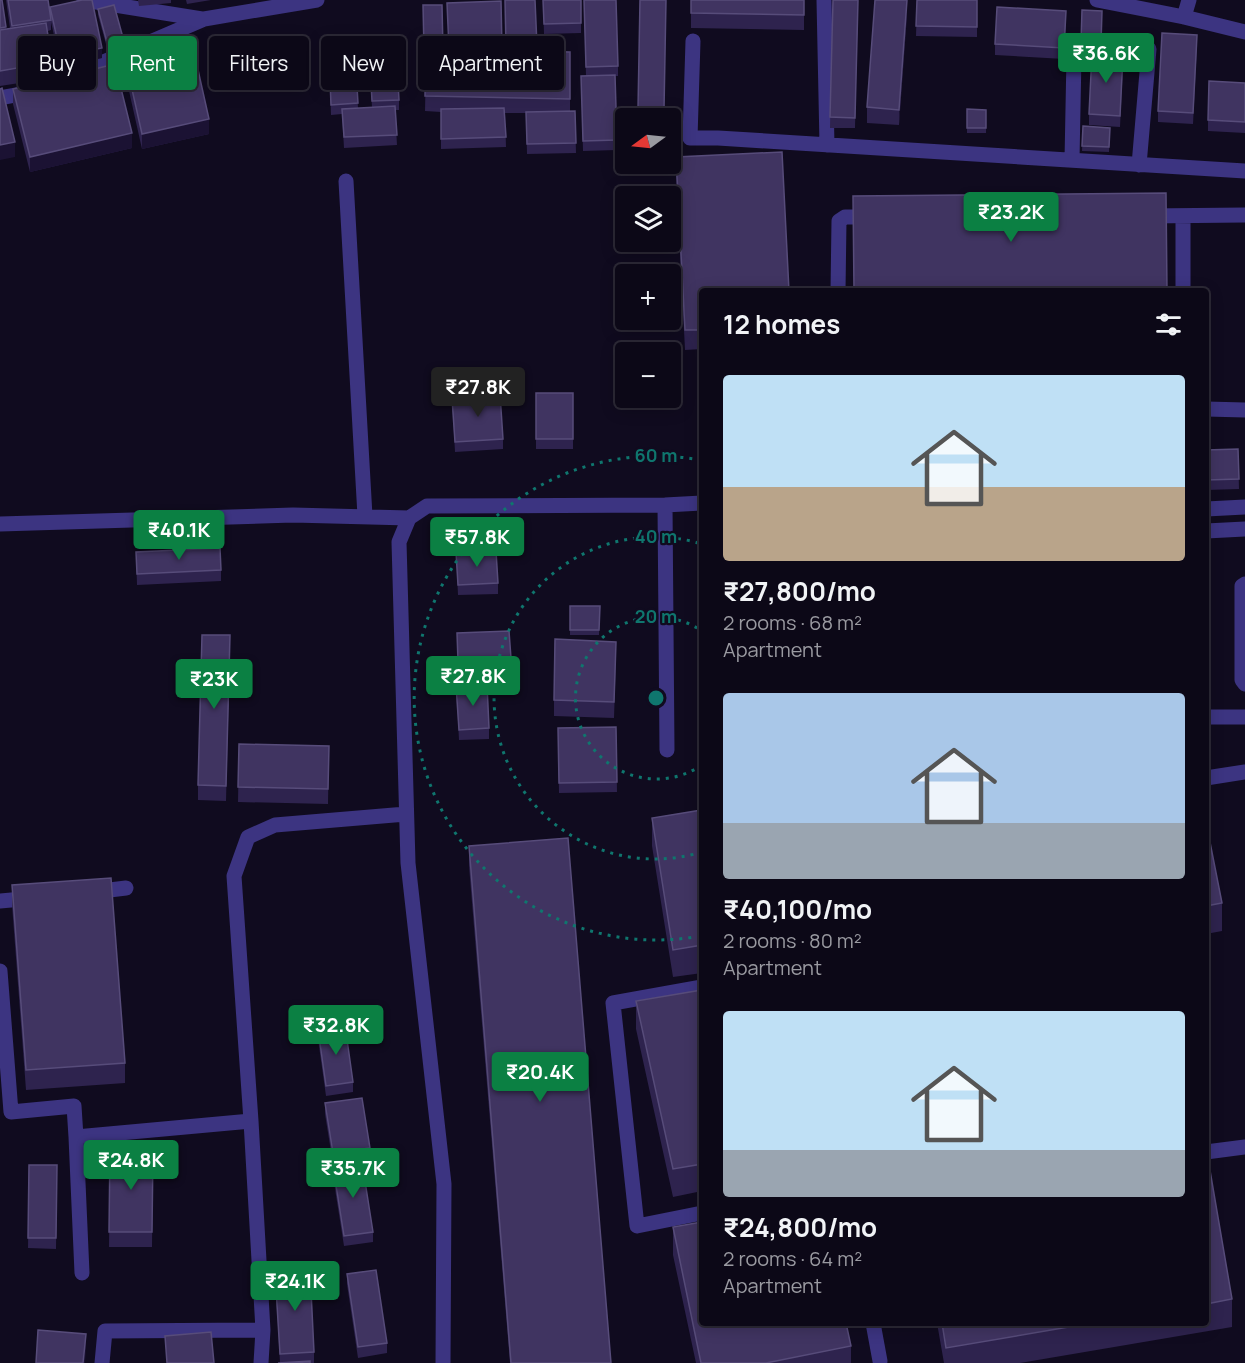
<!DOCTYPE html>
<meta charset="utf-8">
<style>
:root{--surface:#0c0817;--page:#1a1624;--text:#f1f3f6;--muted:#9a9aa1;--line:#2c2936;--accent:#0b8043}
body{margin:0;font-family:Manrope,sans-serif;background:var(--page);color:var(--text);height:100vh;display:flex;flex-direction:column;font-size:22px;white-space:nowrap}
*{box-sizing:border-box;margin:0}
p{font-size:20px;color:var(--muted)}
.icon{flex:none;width:33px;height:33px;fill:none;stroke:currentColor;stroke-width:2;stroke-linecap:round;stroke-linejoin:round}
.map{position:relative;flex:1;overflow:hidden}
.drawer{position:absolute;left:699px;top:288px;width:510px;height:1038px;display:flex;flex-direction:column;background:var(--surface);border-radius:6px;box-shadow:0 3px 15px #0003,0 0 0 2px var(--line)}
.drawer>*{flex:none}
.hud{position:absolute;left:18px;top:36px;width:570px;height:54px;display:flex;gap:12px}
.needle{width:39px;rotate:255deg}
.tools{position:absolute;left:615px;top:108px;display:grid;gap:12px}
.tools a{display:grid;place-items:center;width:66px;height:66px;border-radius:6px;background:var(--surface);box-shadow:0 3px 15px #0003,0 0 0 2px var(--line);font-size:30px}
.price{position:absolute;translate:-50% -51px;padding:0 14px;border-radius:6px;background:var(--accent);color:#fff;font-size:20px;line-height:39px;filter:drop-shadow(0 2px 3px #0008)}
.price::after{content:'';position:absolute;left:50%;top:36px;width:18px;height:14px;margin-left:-9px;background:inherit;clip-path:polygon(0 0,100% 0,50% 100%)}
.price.active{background:#222;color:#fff}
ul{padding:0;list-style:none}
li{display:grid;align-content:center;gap:12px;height:318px;padding:0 24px}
li span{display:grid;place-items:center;height:186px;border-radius:6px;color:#555}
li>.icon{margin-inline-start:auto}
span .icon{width:108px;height:108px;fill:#fffc;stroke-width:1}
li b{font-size:26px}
h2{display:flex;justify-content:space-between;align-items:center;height:72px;padding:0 24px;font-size:26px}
.pill{padding:0 21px;border-radius:6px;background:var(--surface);box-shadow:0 3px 15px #0003,0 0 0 2px var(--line);font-size:21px;line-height:54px}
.pill.active{background:var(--accent);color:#fff}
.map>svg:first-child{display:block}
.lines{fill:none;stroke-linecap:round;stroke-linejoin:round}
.minor{stroke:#3c3481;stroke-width:15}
.wall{fill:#2e234e}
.shaded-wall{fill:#1b1233}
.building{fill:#403461;stroke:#574c7a;stroke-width:1.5}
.ring{fill:none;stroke:#0f766e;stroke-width:3;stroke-dasharray:3 6}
.centre{fill:#0f766e;stroke:#100b1f;stroke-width:3}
.ring-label{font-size:18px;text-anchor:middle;font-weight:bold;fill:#0f766e;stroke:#100b1f;stroke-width:4.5;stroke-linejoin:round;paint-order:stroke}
</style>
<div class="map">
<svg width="1245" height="1363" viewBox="0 0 1245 1363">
<rect width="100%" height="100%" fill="#100b1f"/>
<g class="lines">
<path class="minor" d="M84 0 202 19
M824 0 827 145
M1097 0 1184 17 1245 32
M1184 17 1189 0
M693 41 690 138H718L1245 171
M57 82 204 19 317 0
M0 98 32 92
M1072 160 1074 56
M1139 165 1149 49
M346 181 365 516
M1146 216 1245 215
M1183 216V291
M838 291 839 221 845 217H873
M1206 409 1245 410
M665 505 667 750
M1206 509 1245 507
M0 524 293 515 409 518
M1206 531 1245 529
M1245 584 1242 586V680L1245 684
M1206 717H1245
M1206 778 1245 772
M93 892 126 888
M0 901 33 898
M0 971 11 1112 74 1106 76 1137
M702 987 613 1003 637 1226 702 1213
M1206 1152 1245 1147
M82 1273 76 1137 251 1121
M873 1323 880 1361
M263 1330 251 1121 234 876 248 837 275 825 406 814
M102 1363 105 1331 263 1330 261 1363
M443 1363 444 1184 408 863 399 542 409 518 427 506 665 505 702 503"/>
</g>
<path class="wall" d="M0 0H2L6 29 10 28 6 0H48L50 13V7L102 58 61 67 51 22V30L48 31 52 62V78L0 86Z
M138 0H171V3L139 6Z
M186 0H211L187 4Z
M505 0H535L537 51 570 52V111H575L576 153 527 154 526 113H505L506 147 441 149V112L425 111 426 60 424 61 423 5 443 50H448L501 1 502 51H506Z
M543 0H581V33L544 34Z
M584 0 618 66V76H615L617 150 583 151 581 76H586Z
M640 0H666L664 118H638Z
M691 0H804V30L691 28Z
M833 0H858L855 128H830Z
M917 0H977V37L916 36Z
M98 9 125 50 109 55 98 15Z
M1082 10 1102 11 1101 48 1081 47Z
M907 15 899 125 867 123V107Z
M1066 21 1064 59 995 55V44Z
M369 45 399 100V110H395L397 145 344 148 342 114 331 115 329 54 355 53 358 108H372Z
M1197 45 1193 124 1158 122V111Z
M125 58 209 134 142 149 125 73Z
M1123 65 1120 127 1089 125V114Z
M1245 83V133L1208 131V120Z
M13 89 132 148 30 172 13 104Z
M967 109 986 110V133H967Z
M1083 126 1110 128 1109 152 1082 151Z
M676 157 702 291V349L685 350 676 176Z
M536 393H573V449H536Z
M452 398 503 439V449L455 452Z
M1238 449 1239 489 1206 490V450Z
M136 552 221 570V581L137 585Z
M456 552 498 583V594L458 595Z
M570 606H600L599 635H570Z
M457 633 511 658V668L458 671Z
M230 650 226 801 198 800V785Z
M616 657 614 718 554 716V700Z
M456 685 489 728V739L459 740Z
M616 727 617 792 559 793 558 728Z
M239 744 329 746 328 804 238 802Z
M702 810V973L673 977 652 846V818Z
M1206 822 1222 903V931L1206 934Z
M469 846 611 1363H510L469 866Z
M12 885 125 1063V1083L26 1090 12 905Z
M702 990V1191L673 1197 636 1029V1001Z
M318 1029 353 1082V1092L326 1096 318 1039Z
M325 1103 370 1148V1158L333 1164 325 1114Z
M1206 1147 1232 1299V1327L1020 1363H944L937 1323H1206Z
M110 1149 153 1150 152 1247H109Z
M29 1165H57L56 1249 28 1248Z
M333 1166 373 1232V1242L344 1246 333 1176Z
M673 1227 851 1346V1363H696L673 1255Z
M275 1272 314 1352V1363H278H280Z
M347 1274 387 1343V1353L358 1358 347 1284Z"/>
<path class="shaded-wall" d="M907 0V15L899 125V110Z
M125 45V50L109 55V50Z
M102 48V58L61 67V56Z
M209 119V134L142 149V134Z
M132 133V148L30 172V157Z
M15 142V157L0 160V145Z
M86 1334V1349L85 1363H83Z"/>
<path class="building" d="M0 0H2L6 27 0 28Z
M8 0H48L51 20 12 26Z
M82 0H92L102 48 61 56 50 7Z
M505 0H535L537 46 506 47Z
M543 0H581V23L544 24Z
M584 0H616L618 66 586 67Z
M640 0H666L664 109 638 108Z
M691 0H804V15L691 13Z
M833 0H858L855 118 830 117Z
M875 0H907L899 110 867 107Z
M917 0H977V27L916 26Z
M501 1 502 48 449 49 447 3Z
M114 5 125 45 109 50 98 9Z
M423 5H442L443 50 426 49V50H424Z
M997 7 1066 11 1064 48 995 44Z
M1082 10 1102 11 1101 43 1081 42Z
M46 23 52 62 0 71V30Z
M1162 33 1197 35 1193 113 1158 111Z
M192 43 209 119 142 134 125 58Z
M396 44 399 100 372 101 369 45Z
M426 49 570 52V99L425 96Z
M355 53 358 103 331 105 329 54Z
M1092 53 1123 55 1120 116 1089 114Z
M115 64 132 133 30 157 13 89Z
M615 75 617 140 583 141 581 76Z
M1209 81 1245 83V122L1208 120Z
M2 88 15 142 0 145V89Z
M395 106 397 135 344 137 342 109Z
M504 108 506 137 441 139V109Z
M967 109 986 110V128H967Z
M575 111 576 143 527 144 526 112Z
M1083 126 1110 128 1109 147 1082 146Z
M782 152 789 291H702V330H685L676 157Z
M1166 193 1167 291H854L853 196Z
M536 393H573V439H536Z
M500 394 503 439 455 442 452 398Z
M1238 449 1239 479 1206 480V450Z
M220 548 221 570 137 574 136 552Z
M496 551 498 583 458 585 456 552Z
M570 606H600L599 630H570Z
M509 631 511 658 458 661 457 633Z
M202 635H230L226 786 198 785Z
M555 639 616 642 614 702 554 700Z
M487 684 489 728 459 730 456 685Z
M616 727 617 782 559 783 558 728Z
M239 744 329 746 328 789 238 787Z
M702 810V945L673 950 652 818Z
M1206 822 1222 903 1206 906Z
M568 838 611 1363H511L469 846Z
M111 878 125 1063 26 1070 12 885Z
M702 990V1164L673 1169 636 1001Z
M345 1025 353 1082 326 1086 318 1029Z
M362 1098 370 1148 333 1153 325 1103Z
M1206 1147 1232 1299 1206 1304Z
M110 1149 153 1150 152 1232H109Z
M362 1162 373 1232 344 1236 333 1166Z
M29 1165H57L56 1238H28Z
M702 1222V1323H846L851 1346 766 1363H701L673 1227Z
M310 1270 314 1352 280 1354 275 1272Z
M376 1270 387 1343 358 1347 347 1274Z
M942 1323H1092L946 1348Z
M38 1330 86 1334 83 1363H36Z
M211 1332 214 1363H167L165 1336Z
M310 1361V1363H278Z"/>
<g class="ring">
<path d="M702 765A81 81 0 1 1 702 631"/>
<path d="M702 852A161 161 0 1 1 702 544"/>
<path d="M700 936A242 242 0 1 1 700 460"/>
</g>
<circle cx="656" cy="698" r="9" class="centre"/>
<g class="ring-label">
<text x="656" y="462">60 m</text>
<text x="656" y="543">40 m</text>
<text x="656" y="623">20 m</text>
</g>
</svg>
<div class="tools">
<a><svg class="needle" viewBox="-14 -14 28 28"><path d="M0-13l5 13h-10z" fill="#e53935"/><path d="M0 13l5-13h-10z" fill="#9a9aa1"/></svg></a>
<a><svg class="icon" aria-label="layers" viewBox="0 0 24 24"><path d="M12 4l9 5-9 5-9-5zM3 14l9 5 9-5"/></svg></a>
<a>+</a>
<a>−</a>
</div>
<b class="price" style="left:1106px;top:84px">₹36.6K</b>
<b class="price" style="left:1011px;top:243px">₹23.2K</b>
<b class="price active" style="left:478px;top:418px">₹27.8K</b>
<b class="price" style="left:179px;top:561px">₹40.1K</b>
<b class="price" style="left:477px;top:568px">₹57.8K</b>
<b class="price" style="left:473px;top:707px">₹27.8K</b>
<b class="price" style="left:214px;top:710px">₹23K</b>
<b class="price" style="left:336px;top:1056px">₹32.8K</b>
<b class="price" style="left:540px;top:1103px">₹20.4K</b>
<b class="price" style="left:131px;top:1191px">₹24.8K</b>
<b class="price" style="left:353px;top:1199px">₹35.7K</b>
<b class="price" style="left:295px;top:1312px">₹24.1K</b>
<div class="hud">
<a class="pill">Buy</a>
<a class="pill active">Rent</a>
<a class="pill">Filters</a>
<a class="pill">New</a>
<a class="pill">Apartment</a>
</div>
<section class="drawer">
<h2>12 homes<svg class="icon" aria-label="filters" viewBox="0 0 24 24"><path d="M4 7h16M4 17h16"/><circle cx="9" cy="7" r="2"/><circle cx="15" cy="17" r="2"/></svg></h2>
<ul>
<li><span style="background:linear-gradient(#bfe0f5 60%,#b9a48a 0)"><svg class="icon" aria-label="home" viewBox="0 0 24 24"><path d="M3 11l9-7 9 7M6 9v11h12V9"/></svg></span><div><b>₹27,800/mo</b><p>2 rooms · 68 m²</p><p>Apartment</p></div></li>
<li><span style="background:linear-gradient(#a9c7e8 70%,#9aa5b1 0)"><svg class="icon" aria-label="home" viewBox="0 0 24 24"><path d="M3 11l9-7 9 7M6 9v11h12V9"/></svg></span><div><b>₹40,100/mo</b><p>2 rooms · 80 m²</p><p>Apartment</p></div></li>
<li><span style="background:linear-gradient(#bfe0f5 75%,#9aa5b1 0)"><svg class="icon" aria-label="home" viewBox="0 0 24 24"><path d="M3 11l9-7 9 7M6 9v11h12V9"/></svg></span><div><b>₹24,800/mo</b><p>2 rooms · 64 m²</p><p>Apartment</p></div></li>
</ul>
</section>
</div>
